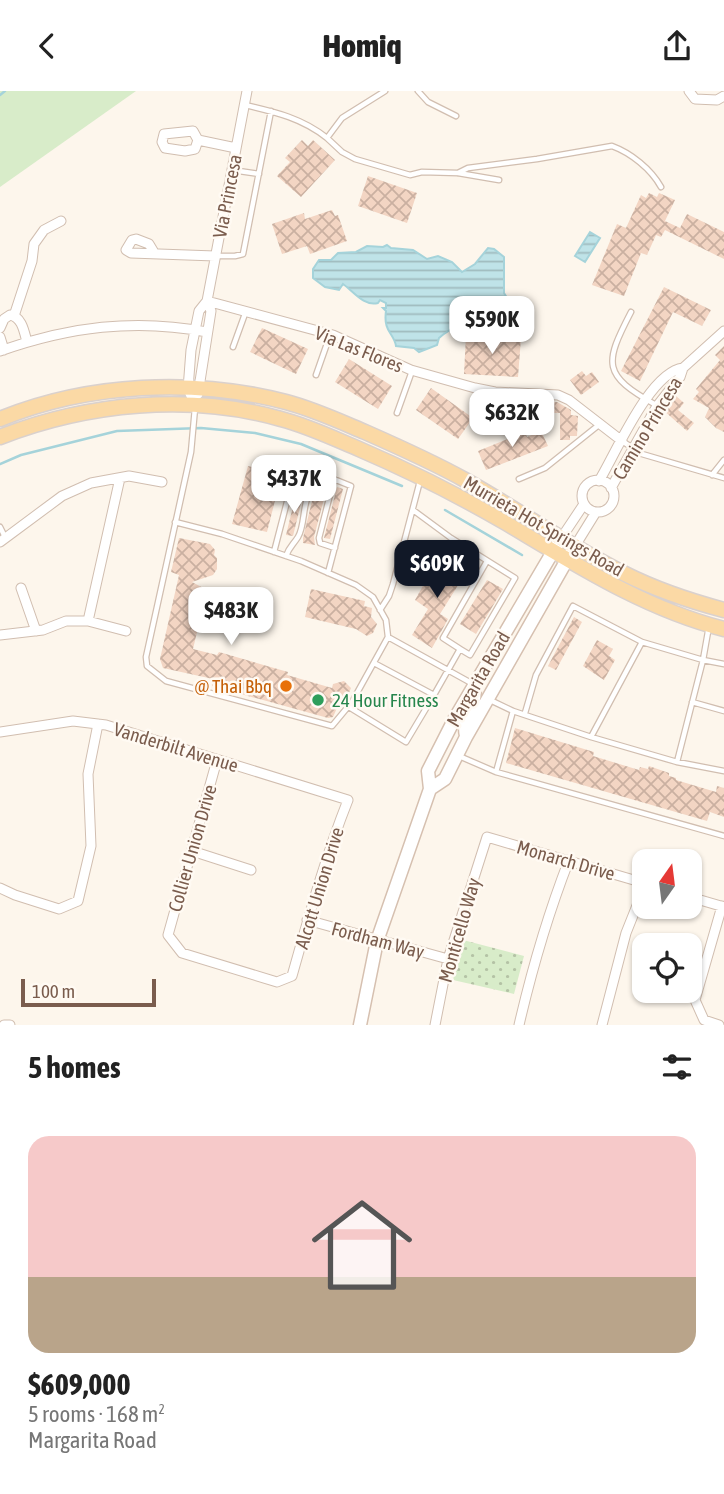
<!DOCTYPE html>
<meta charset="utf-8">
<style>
:root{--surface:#fff;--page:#f6f6f6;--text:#222;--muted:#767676;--accent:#111827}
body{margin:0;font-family:"Asap Condensed",sans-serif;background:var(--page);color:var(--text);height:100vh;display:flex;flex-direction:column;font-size:26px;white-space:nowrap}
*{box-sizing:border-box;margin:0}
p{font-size:23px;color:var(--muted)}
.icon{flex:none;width:38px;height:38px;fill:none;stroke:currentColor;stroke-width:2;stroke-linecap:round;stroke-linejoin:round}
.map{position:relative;height:934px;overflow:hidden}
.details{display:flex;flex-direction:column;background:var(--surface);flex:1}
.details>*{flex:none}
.needle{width:46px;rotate:14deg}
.fabs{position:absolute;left:632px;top:758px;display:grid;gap:14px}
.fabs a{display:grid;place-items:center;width:70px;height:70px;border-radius:14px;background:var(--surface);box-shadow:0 2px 5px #0004;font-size:35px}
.scale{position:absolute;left:21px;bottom:18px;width:135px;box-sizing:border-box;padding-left:7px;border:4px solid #7a5c4d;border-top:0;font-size:19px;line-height:24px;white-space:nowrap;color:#7a5c4d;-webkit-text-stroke:5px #fffaf3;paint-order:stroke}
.price{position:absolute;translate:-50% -60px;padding:0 16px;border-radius:14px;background:#fff;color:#222;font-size:23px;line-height:46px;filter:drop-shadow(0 2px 4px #0008)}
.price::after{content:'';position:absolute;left:50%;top:42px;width:21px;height:16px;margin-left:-10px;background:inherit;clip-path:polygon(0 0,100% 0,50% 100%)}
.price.active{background:var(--accent);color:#fff}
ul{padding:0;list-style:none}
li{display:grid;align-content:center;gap:14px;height:371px;padding:0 28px}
li span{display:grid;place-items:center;height:217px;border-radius:21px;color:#555}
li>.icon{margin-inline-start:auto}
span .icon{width:126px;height:126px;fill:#fffc;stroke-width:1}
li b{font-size:30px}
h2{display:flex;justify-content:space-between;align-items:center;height:84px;padding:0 28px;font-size:30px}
header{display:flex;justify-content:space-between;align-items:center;height:91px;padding:0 28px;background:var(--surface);font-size:32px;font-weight:800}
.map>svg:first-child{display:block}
.grass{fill:#d8ecc9}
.park{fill:url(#park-dots)}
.water{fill:url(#water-rules);stroke:#a5d3da;stroke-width:2}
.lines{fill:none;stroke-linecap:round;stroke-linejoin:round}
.stream{stroke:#a5d3da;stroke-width:2.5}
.building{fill:url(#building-cross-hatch)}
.service-casing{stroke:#d1beb0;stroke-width:7}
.minor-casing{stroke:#d1beb0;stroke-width:11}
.secondary-casing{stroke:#d6c0b0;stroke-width:15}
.primary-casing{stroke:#dad1cd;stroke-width:17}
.service{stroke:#fff;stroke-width:4.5}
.minor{stroke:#fff;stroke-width:9}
.secondary{stroke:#fff;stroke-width:12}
.primary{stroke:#fbd9a5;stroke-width:14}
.food-dot{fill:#e8710a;stroke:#fffaf3;stroke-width:2.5}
.leisure-dot{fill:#2e9e5b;stroke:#fffaf3;stroke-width:2.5}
.labels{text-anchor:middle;stroke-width:5;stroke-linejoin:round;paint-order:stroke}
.street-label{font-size:19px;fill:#7a5c4d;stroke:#fffaf3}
.food-label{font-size:19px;fill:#c56008;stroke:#fffaf3;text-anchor:end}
.leisure-label{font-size:19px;fill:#27864d;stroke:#fffaf3;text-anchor:start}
</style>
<header><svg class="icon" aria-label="back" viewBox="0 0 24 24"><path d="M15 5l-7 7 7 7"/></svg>Homiq<svg class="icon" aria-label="share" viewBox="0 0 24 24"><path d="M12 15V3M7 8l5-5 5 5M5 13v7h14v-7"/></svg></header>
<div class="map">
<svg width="724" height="934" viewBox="0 0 724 934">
<defs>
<pattern id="park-dots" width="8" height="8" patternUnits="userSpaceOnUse" patternTransform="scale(1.75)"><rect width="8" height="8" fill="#d8ecc9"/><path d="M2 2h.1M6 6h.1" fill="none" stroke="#b4c2a5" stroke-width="1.8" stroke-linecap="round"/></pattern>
<pattern id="water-rules" width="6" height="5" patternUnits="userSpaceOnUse" patternTransform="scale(1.75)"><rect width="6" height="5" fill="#bfe3e8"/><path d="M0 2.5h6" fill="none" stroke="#a0bbbe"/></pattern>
<pattern id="building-cross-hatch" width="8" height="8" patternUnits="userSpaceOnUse" patternTransform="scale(1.75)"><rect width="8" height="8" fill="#f3d5c3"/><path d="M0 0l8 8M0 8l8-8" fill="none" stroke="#cab0a1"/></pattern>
</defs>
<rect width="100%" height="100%" fill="#fdf6ec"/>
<path class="grass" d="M0 0H136L0 96Z"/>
<path class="park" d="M463 849 524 865 514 903 453 889Z"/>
<path class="water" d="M590 141 600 147 585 171 575 165Z
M387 154 391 157 413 159 427 168 438 165 452 171 462 181 475 173 488 157 494 158 504 166V202L509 210 506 232 500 237 492 234C471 238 458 229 439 247L437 254 419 261 414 257 396 255C394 242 383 241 386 220L383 217H386V212L380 209 378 212C364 216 353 200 343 193L339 199 325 196 313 187V178L319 169H331L338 162 356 161 367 155 383 156Z"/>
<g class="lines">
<path class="stream" d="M0 4 5 0
M0 373 21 364 117 340 201 337 255 342 301 353 402 395
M445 419 522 464"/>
</g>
<path class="building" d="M302 49 308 55 313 49 335 69 301 106 277 85 290 71 285 67Z
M368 85 417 102 407 132 358 115Z
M649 102 657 106 659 102 675 109 665 130 680 137 687 123 724 141V168L665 139 661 146 656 144 647 164 641 162 624 205 592 194 617 133 626 137 641 104 646 107Z
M332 119 335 125 338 124 347 150 310 163 307 155 282 163 272 133 304 122 305 128Z
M664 196 711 219 702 235 673 221 640 290 621 280Z
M262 237 308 258 296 283 250 261Z
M466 244 521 247 518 286 464 283Z
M724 255V341L716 337 705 326 709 317 693 308 699 301 696 298 720 269 715 264Z
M349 268 392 295 378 318 335 291Z
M582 280 586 285 592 281 599 291 581 304 570 289Z
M431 297 473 327 458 348 416 319Z
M675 304 684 312 678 319 694 332 687 340 663 319Z
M542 311H557L571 319V324L578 325 577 345H570V349H560V322H542Z
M541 340 548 355 486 379 478 360 525 341 527 346Z
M248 375 284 383 282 391 280 390 267 441 232 433Z
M337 396 343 398 330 448 324 447Z
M296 403 303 404 293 445 286 444Z
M313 406 324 408 314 446 315 454 303 452V447Z
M179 447 210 453 215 459 214 464 217 467V478L213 484 192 491 207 499 193 558 217 564 219 561 288 581 287 584 332 597 333 593 344 590 351 597 349 602 342 608 340 617H337L333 626 328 627 212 595 213 588 163 577 160 568 179 484 171 481Z
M438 468 446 472 448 469 467 480 440 523 448 528 432 557 412 544 428 518 415 509Z
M487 489 503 498 476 543 460 533Z
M311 498 365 510 364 515 372 517 371 526 377 533 373 542 367 545 356 538 305 526Z
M574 526 582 531 556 579 548 575Z
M597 549 613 558 609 565 615 569 604 589 583 575Z
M515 637 594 661 593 665 639 679 640 676 648 678 649 675 669 682V685L676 687V689L716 701 717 695 724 697V726L710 721 707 730 506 672Z"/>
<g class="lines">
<defs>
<path id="service" d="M418 0 428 11 456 25
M245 14C275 21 302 27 327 47L342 27 385 0
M327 47 342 61 355 68 410 84 422 81 458 82 499 89
M232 79 259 83
M458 82 468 77 537 68 612 55C631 62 651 78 661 96
M215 165H235L243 163 271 20
M631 221C604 273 602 284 656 314
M233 256 246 220
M316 284 330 244
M397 322 412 280
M622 350 642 363 724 387
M712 384 724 369
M334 388 319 447 320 452 335 457
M519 388 545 377 600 333
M413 419 451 447 515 487 470 564 460 558
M175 431 222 443 301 470 356 494 373 506 386 529 388 546 352 611 332 635 166 590 147 575 146 566 191 361 195 317
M0 436 5 446
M274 461 296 376 299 374 351 395 328 482
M286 465C289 456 293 454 298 446 307 431 300 403 318 395L331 401
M380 519 389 505 393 493 420 390
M709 535 703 569 642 551 591 646 677 671 724 680
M388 546 473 593
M434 604 460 558 443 547 487 470
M490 609 513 620 591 646
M692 611 724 620
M349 616 406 651 434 604 374 572
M525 622 536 584 573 515 642 551
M459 665 496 681 513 620
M677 671 703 569 724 573
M496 681 724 745"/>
<path id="minor" d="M689 0 695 8 717 9 724 5
M198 49 195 58 185 60 165 57 162 51 164 43 193 40 198 49 236 57
M155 163 149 153 136 148 132 149 126 159 131 162 215 165
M207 210 333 244 411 279 475 297 495 301 558 304 569 309 622 350
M14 225 32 170 34 153 44 139 61 130
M0 237 4 228 10 224C22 226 24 240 27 251
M0 246 4 259
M0 260C68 236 135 227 207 241
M198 303 211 220 207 210 247 0
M195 314 188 298 191 259 199 220 207 210
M582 405a16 16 0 1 1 32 0a16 16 0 1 1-32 0Z
M599 390C616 362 650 281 683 277
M611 397 657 315 680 286 683 277 724 240
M562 446 584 413
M0 451 62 405 91 392 129 385 162 391
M575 455 596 421
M21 497 36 540
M88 530 120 387
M0 544 43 539 66 530H88L126 540
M0 641 73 630 106 634 348 709C325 767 309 825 292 885L277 891 182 862 168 844 217 669
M192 760 251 779
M0 797 15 804 59 818 78 810 91 755 88 683 98 633
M690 806 724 816
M307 829 448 868
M4 934H10
M435 934 448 868 487 746 644 792
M519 934C532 878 548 823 569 769
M602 934 626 842 644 797
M719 934 704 929 695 909 722 815"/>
<path id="secondary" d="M466 645C461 622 478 619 474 594
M430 698 445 688 466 646 572 460
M360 934 377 850 430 698 428 680 455 627 558 452"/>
<path id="primary" d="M0 328C88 292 194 287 286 311 313 318 339 330 365 341 399 356 433 371 465 389 519 419 570 456 625 483 657 499 690 510 724 519
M0 346C87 312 190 302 281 328 308 335 333 347 359 358 410 380 458 404 506 432 575 473 645 518 724 538"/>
</defs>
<use href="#service" class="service-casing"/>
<use href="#minor" class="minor-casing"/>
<use href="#secondary" class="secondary-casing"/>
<use href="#primary" class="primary-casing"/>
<use href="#service" class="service"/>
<use href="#minor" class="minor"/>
<use href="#secondary" class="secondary"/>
<use href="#primary" class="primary"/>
</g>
<circle class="food-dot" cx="286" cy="595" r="7"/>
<circle class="leisure-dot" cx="318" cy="609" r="7"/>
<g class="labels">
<g class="street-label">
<text transform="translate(227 105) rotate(-79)" y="7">Via Princesa</text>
<text transform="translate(359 258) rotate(22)" y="7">Via Las Flores</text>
<text transform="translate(647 337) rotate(-59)" y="7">Camino Princesa</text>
<text transform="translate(544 435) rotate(30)" y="7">Murrieta Hot Springs Road</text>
<text transform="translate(478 588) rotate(-60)" y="7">Margarita Road</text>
<text transform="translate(176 656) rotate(17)" y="7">Vanderbilt Avenue</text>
<text transform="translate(192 757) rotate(-74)" y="7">Collier Union Drive</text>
<text transform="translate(566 769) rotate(16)" y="7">Monarch Drive</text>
<text transform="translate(319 797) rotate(-73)" y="7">Alcott Union Drive</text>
<text transform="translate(459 839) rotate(-74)" y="7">Monticello Way</text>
<text transform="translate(378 849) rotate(15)" y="7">Fordham Way</text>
</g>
<g class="food-label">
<text x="272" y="602">@ Thai Bbq</text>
</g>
<g class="leisure-label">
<text x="332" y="616">24 Hour Fitness</text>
</g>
</g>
</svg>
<div class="fabs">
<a><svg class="needle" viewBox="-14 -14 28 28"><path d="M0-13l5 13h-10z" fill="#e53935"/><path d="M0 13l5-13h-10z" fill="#767676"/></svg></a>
<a><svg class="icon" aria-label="locate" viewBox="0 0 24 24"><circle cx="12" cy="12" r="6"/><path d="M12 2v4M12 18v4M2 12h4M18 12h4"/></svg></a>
</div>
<div class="scale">100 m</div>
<b class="price" style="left:492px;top:265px">$590K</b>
<b class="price" style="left:512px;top:358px">$632K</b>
<b class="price" style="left:294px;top:424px">$437K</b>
<b class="price active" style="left:437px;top:509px">$609K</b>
<b class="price" style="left:231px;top:556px">$483K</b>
</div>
<section class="details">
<h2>5 homes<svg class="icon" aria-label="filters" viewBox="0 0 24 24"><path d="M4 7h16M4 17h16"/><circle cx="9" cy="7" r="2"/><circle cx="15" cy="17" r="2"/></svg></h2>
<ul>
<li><span style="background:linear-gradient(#f6c9c9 65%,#b9a48a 0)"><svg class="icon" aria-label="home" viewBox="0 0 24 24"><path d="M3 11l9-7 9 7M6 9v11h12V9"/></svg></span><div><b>$609,000</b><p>5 rooms · 168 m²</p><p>Margarita Road</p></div></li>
</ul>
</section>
